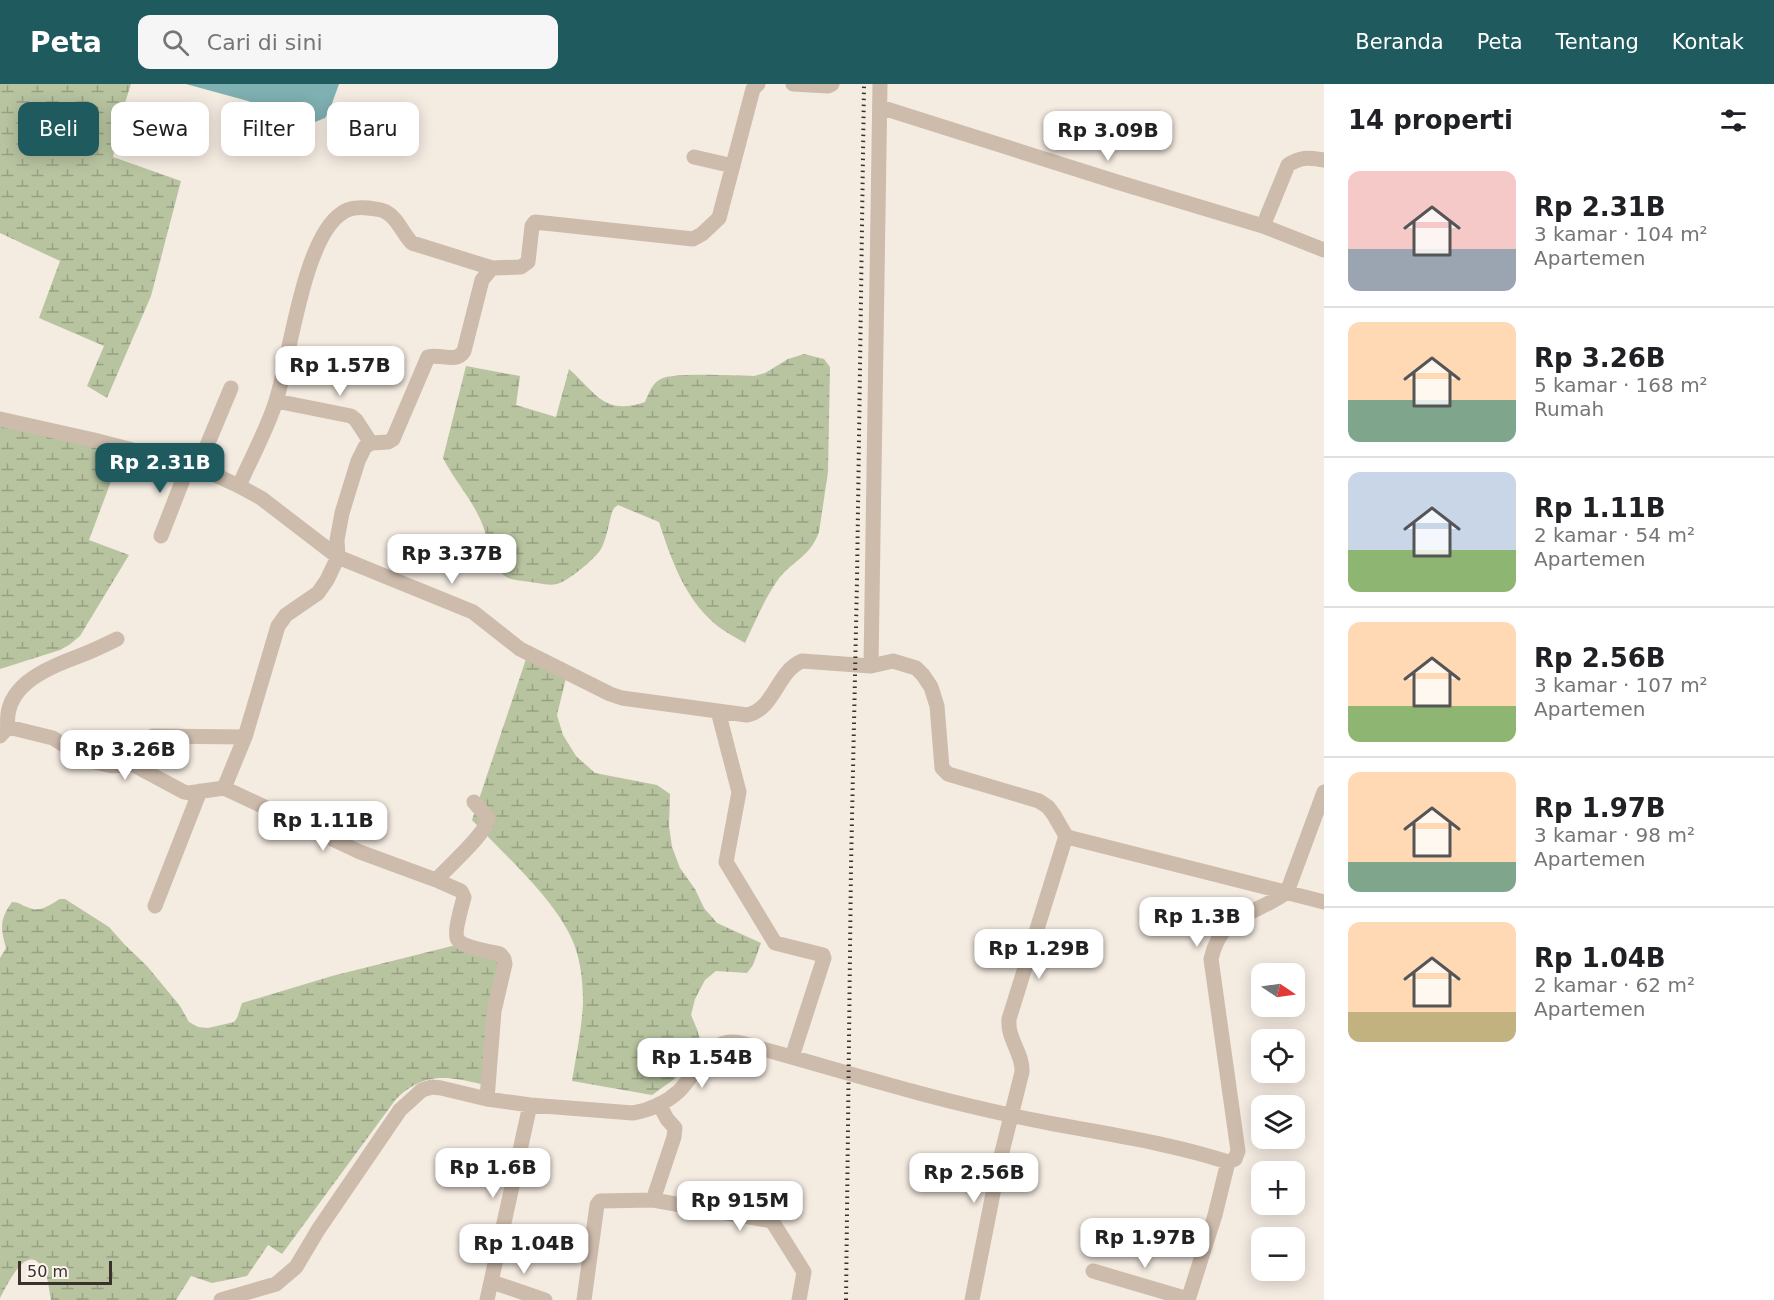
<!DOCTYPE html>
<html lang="id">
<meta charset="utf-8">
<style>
:root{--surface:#fff;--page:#f6f6f6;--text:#202124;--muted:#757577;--line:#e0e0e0;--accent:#1f5a5e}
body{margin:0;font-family:"DejaVu Sans",sans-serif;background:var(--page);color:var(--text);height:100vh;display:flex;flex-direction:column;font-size:22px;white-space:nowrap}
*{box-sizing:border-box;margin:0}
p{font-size:20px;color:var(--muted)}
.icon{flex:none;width:33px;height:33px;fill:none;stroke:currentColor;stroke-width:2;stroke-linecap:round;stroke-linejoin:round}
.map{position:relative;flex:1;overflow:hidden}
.drawer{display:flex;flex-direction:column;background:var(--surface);width:450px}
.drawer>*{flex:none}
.top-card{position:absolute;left:18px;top:18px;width:570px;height:54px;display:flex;gap:12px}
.needle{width:39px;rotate:103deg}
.fabs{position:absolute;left:1251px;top:879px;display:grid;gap:12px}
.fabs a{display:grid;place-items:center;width:54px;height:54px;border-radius:12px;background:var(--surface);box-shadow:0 3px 15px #0003;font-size:30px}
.scale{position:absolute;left:18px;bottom:15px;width:94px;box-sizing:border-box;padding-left:6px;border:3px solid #3b302b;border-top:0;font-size:16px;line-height:21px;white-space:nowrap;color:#3b302b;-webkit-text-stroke:4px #fbf5ee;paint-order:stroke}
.price{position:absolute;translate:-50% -51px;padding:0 14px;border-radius:12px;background:#fff;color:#222;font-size:20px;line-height:39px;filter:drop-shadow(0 2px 3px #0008)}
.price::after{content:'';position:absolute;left:50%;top:36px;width:18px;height:14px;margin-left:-9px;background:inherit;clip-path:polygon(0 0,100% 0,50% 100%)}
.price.active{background:var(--accent);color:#fff}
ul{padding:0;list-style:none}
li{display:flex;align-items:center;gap:18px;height:150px;padding:0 24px}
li+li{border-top:2px solid var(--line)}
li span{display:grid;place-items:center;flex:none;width:168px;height:120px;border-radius:12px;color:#555}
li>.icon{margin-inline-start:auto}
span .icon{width:72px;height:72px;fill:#fffc;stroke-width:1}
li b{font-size:26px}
h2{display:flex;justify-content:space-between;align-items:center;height:72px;padding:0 24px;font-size:26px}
.pill{padding:0 21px;border-radius:12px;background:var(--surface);box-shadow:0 3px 15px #0003;font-size:21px;line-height:54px}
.pill.active{background:var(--accent);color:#fff}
header{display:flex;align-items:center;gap:36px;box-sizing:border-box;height:84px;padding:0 30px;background:var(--accent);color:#fff}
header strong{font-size:28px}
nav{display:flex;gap:33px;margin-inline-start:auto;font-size:21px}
.search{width:420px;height:54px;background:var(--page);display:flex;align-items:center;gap:15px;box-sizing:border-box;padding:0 21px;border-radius:12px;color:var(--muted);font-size:22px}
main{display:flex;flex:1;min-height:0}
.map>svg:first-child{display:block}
.wetland{fill:url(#wetland-marsh)}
.water{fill:#7fb0b2}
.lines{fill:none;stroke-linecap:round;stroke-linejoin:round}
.street{stroke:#cdbbac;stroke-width:15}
.rail{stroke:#3b302b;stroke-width:4;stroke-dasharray:1.5 4.5;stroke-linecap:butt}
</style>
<header>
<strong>Peta</strong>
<div class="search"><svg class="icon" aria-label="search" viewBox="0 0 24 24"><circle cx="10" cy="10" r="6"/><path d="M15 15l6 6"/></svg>Cari di sini</div>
<nav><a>Beranda</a><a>Peta</a><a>Tentang</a><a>Kontak</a></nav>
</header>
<main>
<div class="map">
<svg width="1324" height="1216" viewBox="0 0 1324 1216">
<defs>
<pattern id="wetland-marsh" width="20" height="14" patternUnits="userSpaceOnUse" patternTransform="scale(1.5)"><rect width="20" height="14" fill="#b8c4a0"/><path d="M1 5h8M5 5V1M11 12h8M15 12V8" fill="none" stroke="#97a083"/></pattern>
</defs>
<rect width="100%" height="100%" fill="#f4ebe1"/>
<path class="wetland" d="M0 0H131L124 22 113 73 181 97 151 212 107 314 87 302 104 262 39 234 60 177 0 149Z
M804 270 824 275 830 283 828 388 819 448C809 475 792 476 777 497 764 516 755 538 745 559 735 553 723 547 714 539 684 513 671 475 659 438L618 421 614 424 612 428C609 439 607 452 602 463 598 473 567 498 557 500 548 502 539 499 530 498 520 496 507 497 501 488 490 474 488 453 481 437 471 414 454 396 443 374L466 282 520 292 516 321 556 333 569 285C596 309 604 332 645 318 649 309 652 299 661 295 674 288 736 292 754 292L765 289 788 275Z
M0 332 125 360 89 456 129 471 80 552 69 561 60 566 0 585Z
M527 572 566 594 557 631 563 651 576 672 595 689 657 701 670 710 669 742 672 763 680 784 695 805 704 824 717 839 761 859 753 881 747 889 716 887 705 896 695 915 691 931 697 945 700 955 698 961 686 984 673 996 652 1011 572 997C576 973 582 943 583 919 583 900 581 878 574 860 556 815 505 772 472 736Z
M60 815H65L109 843 125 861 147 882 180 922 189 938 198 943 208 944 234 938 237 934 242 919 332 892 456 861 499 871 481 1000C446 992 424 988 396 1015L282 1170 268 1161 247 1192 212 1199 191 1192 176 1216H51C49 1206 48 1192 43 1184 26 1157 7 1202 0 1214V874L6 864C0 843 0 835 12 818 19 818 21 821 27 823 40 829 48 822 60 815Z"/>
<path class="water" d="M186 0H339L330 25 325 34 315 38H304L285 33 248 17Z"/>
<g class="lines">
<path class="street" d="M793 0 828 2 832 0
M880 23 1117 98 1263 142 1324 166
M694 73 733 82
M1263 142 1288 81C1302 72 1309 74 1324 76
M276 317 351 332 356 336 371 359
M0 335 94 356 198 383 239 402 261 414 338 473 473 528 520 565 610 610 622 614 747 631C775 625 777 587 802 577L871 582 893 577 916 584 923 591 931 603 937 622 942 684 948 690 1039 717 1048 723 1054 731 1066 752 1071 754 1324 818
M198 383 231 304
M239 402C251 374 267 346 276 317 290 274 303 154 342 129 349 124 360 123 368 124 374 125 381 125 386 128 398 134 402 149 412 159L492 184
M161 452 189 380
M871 582 880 0
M718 627 739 708 726 778 775 859 823 871 824 874 792 973
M8 643 53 654 87 676 112 682 124 681 128 678 139 661 153 652 245 653
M0 652 8 643C3 604 42 586 74 574 88 569 103 562 117 555
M128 678 184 708 189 709 224 704 245 653 278 542 286 531 318 509 327 496 338 473 337 456 342 429 358 377 365 363 371 359 388 358 393 355 428 273C441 269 456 280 464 267L482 196 492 184 521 183 528 178 532 142 535 138 693 155 702 150 719 134 753 5 758 0
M224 704 360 768 436 796 461 807 464 813C462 822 453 849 458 856 463 863 492 868 500 870L504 875 505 880 494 927 487 1015
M436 796C447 784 488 748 488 734L474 718
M155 822 200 707
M653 1116 772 1137 804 1188 799 1216
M1093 1187 1188 1215
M492 1198 545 1216
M221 1216 276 1200 296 1183 318 1146 400 1026 422 1006 432 1003 441 1004 487 1015 530 1021 633 1029C650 1026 666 1019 679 1007 699 988 708 951 741 959 830 983 919 1012 1010 1031 1082 1047 1157 1055 1228 1078L1235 1075 1238 1067 1211 875C1222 828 1253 833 1287 808L1324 708
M487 1216 530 1021
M584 1216 597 1121 600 1117 653 1116 674 1053 675 1044 667 1035 659 1020
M972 1216 998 1084 1022 988C1023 969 1007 955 1009 935L1066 752
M1188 1216 1215 1131 1228 1078"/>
<path class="rail" d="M846 1216 851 782 857 496 864 0"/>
</g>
</svg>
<div class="fabs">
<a><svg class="needle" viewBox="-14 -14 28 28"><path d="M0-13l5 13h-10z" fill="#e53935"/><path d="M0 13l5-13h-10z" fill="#757577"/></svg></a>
<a><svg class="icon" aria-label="locate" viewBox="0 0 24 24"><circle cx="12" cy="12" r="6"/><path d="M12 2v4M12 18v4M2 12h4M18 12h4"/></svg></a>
<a><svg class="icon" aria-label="layers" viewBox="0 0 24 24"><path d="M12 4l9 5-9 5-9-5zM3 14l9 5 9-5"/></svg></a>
<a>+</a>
<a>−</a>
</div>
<div class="scale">50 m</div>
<b class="price" style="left:1108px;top:78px">Rp 3.09B</b>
<b class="price" style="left:340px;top:313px">Rp 1.57B</b>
<b class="price active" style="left:160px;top:410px">Rp 2.31B</b>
<b class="price" style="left:452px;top:501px">Rp 3.37B</b>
<b class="price" style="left:125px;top:697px">Rp 3.26B</b>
<b class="price" style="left:323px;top:768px">Rp 1.11B</b>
<b class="price" style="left:1197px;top:864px">Rp 1.3B</b>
<b class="price" style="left:1039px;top:896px">Rp 1.29B</b>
<b class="price" style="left:702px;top:1005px">Rp 1.54B</b>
<b class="price" style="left:493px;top:1115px">Rp 1.6B</b>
<b class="price" style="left:974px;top:1120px">Rp 2.56B</b>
<b class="price" style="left:740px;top:1148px">Rp 915M</b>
<b class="price" style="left:1145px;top:1185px">Rp 1.97B</b>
<b class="price" style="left:524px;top:1191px">Rp 1.04B</b>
<div class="top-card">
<a class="pill active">Beli</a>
<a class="pill">Sewa</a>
<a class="pill">Filter</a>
<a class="pill">Baru</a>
</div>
</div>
<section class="drawer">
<h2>14 properti<svg class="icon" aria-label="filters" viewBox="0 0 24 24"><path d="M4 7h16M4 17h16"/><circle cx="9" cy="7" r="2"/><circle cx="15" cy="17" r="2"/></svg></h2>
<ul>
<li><span style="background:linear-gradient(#f6c9c9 65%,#9aa5b1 0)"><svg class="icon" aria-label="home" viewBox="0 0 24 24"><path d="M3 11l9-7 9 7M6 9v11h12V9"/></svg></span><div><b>Rp 2.31B</b><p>3 kamar · 104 m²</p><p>Apartemen</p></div></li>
<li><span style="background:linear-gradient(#ffd9b3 65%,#7fa58c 0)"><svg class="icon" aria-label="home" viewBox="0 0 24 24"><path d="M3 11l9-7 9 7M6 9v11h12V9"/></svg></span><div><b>Rp 3.26B</b><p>5 kamar · 168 m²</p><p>Rumah</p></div></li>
<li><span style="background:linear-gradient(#c9d6e8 65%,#8fb573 0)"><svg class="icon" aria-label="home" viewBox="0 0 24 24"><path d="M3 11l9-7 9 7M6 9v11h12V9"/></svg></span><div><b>Rp 1.11B</b><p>2 kamar · 54 m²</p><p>Apartemen</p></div></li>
<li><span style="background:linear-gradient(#ffd9b3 70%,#8fb573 0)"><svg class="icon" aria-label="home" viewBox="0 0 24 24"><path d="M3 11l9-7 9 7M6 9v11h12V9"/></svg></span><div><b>Rp 2.56B</b><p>3 kamar · 107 m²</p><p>Apartemen</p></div></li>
<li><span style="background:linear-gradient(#ffd9b3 75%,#7fa58c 0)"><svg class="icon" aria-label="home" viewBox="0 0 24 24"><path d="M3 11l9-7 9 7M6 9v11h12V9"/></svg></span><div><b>Rp 1.97B</b><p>3 kamar · 98 m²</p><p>Apartemen</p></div></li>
<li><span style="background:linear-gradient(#ffd9b3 75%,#c2b280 0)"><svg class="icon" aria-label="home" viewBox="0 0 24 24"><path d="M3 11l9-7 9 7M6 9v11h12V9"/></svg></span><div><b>Rp 1.04B</b><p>2 kamar · 62 m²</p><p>Apartemen</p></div></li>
</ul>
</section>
</main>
